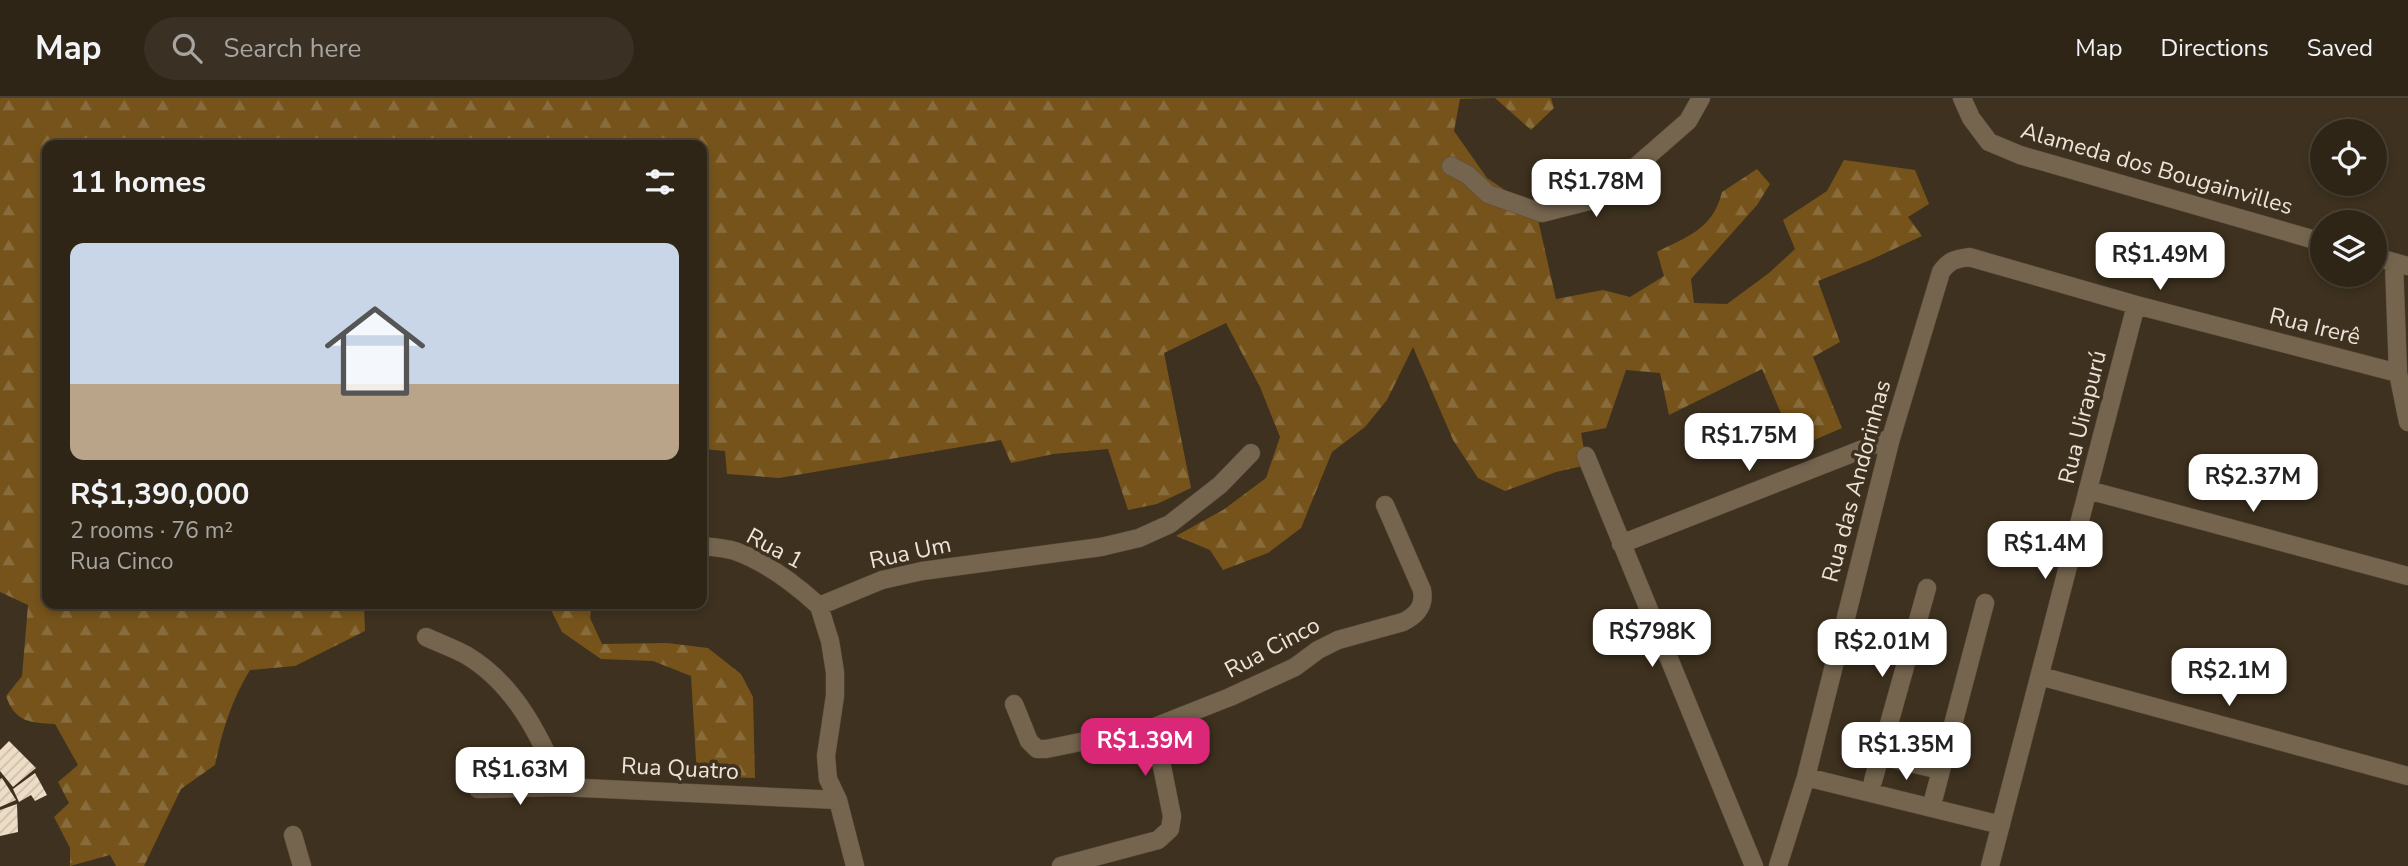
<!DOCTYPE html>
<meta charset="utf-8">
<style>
:root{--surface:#2e2517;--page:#3a3124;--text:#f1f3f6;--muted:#a7a5a1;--line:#494236;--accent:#db2777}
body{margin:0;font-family:"Nunito Sans",sans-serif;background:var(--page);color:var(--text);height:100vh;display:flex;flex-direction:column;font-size:26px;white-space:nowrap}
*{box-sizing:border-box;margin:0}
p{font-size:23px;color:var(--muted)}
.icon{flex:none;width:38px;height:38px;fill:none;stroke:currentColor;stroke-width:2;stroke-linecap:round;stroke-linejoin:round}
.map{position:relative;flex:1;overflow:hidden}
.panel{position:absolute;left:42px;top:42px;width:665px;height:469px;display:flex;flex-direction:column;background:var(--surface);border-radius:14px;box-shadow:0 4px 10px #0003,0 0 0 2px var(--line)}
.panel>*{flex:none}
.controls{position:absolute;left:2310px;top:21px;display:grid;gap:14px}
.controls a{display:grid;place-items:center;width:77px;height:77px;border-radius:50%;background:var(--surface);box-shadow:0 4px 10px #0003,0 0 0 2px var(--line);font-size:35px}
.price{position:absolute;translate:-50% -60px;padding:0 16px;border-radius:14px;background:#fff;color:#222;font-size:23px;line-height:46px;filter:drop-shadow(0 2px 4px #0008)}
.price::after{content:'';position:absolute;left:50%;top:42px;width:21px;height:16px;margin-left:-10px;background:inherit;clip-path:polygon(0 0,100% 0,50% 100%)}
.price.on{background:var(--accent);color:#fff}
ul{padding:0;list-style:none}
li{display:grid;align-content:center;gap:14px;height:371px;padding:0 28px}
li+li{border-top:2px solid var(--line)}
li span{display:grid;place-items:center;height:217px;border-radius:14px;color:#555}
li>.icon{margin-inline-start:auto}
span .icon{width:126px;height:126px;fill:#fffc;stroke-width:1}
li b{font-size:30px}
h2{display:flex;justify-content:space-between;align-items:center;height:84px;padding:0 28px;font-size:30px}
header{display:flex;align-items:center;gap:42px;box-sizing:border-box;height:98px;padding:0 35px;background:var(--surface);border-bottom:2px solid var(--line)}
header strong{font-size:33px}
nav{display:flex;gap:38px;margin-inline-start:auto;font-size:24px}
.search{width:490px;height:63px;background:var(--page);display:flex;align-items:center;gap:18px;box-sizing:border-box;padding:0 24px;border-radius:38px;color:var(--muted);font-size:26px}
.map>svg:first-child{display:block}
.forest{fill:url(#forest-firs)}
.building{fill:url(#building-hatch)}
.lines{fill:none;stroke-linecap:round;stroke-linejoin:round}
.minor-casing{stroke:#5a4e3d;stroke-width:19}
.minor{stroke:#75654f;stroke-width:18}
.labels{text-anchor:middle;stroke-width:7;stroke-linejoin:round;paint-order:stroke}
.street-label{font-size:23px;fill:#ede4d9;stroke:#3e311f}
</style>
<header>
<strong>Map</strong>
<div class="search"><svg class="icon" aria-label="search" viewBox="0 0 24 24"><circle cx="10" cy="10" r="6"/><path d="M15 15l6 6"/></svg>Search here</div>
<nav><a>Map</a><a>Directions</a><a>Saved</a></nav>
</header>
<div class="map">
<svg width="2408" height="768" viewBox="0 0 2408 768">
<defs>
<pattern id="forest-firs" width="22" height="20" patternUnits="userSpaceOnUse" patternTransform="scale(1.75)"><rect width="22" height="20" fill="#75531b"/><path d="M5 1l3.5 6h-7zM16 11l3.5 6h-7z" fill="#896c3c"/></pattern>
<pattern id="building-hatch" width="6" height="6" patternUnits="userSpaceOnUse" patternTransform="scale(1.75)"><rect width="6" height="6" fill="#eeddc6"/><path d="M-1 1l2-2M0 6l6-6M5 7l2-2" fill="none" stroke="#cdbeab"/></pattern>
</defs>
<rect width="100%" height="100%" fill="#3e311f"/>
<path class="forest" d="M0 0H1551L1554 10 1531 32 1495 0 1460 1 1454 33 1487 80 1536 113 1556 201 1603 192 1630 199 1664 178 1657 154C1688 138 1713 131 1722 94L1757 71 1770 86 1757 107 1691 181 1694 205 1727 206 1769 175 1795 151 1783 122 1827 93 1844 62 1915 72 1929 106 1908 119 1922 138 1868 163 1818 183 1840 244 1813 259 1842 330 1796 350 1762 271 1669 317 1660 275 1626 272 1606 330 1581 335 1587 367 1556 374 1505 393 1478 380 1453 342 1413 249 1387 302 1365 329 1332 354 1301 430 1268 455 1223 472 1210 452 1176 438 1223 412 1266 380 1280 339 1260 289 1226 225 1164 255 1191 390 1157 406 1128 412 1108 351 1053 356 1011 365 1001 342 779 380 727 376 725 353 702 351V47H47V506H364L365 533 295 568 250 572C232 601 222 633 215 667L181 691 144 768H116L110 757 70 768V750L54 719 69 705 58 684 78 667 55 626C30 625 15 624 6 598L22 578 28 507 0 494Z
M523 506H592L590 520 602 546 667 545 708 550 741 576 753 599 755 680 697 678 691 578 653 563 601 561 562 534 551 512Z"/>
<path class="building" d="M9 643 36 670 13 689 0 673V652Z
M35 675 47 697 35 703 31 697 19 704 13 691Z
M2 680 16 702 0 709V681Z
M17 706 18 734 0 738V712Z"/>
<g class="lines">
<defs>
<path id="minor" d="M1962 0 1971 20 1989 44 2020 57 2322 144
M1451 68 1468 77 1488 96 1542 115 1589 103 1609 92 1688 23 1701 0
M2375 159 2408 168
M2394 165 2398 275 2408 324
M1586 358 1754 768
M2088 392 2408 478
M1621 446 1891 340
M702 448C712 449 725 450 735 453 766 464 795 486 819 508
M426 539C439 545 453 550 466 557 515 586 540 638 562 689L838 702
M2040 578 2408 678
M1014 606 1029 643 1037 651H1046L1154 629 1230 599 1295 569 1318 552 1338 542 1403 524C1417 517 1425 508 1422 492L1385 407
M1881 658 1940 672
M1806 679 2001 727
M1873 683 1927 490
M478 691 562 689
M1934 699 1985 505
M293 737 302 768
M855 768 838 702 828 681 826 658 835 598V574L830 543 819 508 882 482 922 473 1101 449 1139 440 1170 426 1220 387 1251 355
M1061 768 1158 742 1170 731 1172 718 1154 629
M1778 768 1806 679 1891 340 1941 174C1949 162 1956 161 1969 159L2136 207 2398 275
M1990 768 2136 207"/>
</defs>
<use href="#minor" class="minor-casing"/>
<use href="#minor" class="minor"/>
</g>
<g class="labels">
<g class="street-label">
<text transform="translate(2157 70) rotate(16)" y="8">Alameda dos Bougainvilles</text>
<text transform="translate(2315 228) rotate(14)" y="8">Rua Irerê</text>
<text transform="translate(2082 319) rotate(-76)" y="8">Rua Uirapurú</text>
<text transform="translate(1856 383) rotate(-75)" y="8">Rua das Andorinhas</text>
<text transform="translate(775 450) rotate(28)" y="8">Rua 1</text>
<text transform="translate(910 454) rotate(-12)" y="8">Rua Um</text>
<text transform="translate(1272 549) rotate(-28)" y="8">Rua Cinco</text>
<text transform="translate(680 670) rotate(3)" y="8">Rua Quatro</text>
</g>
</g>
</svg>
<div class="controls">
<a><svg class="icon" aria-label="locate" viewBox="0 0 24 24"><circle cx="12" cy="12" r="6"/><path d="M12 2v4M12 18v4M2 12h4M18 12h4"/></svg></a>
<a><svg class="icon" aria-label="layers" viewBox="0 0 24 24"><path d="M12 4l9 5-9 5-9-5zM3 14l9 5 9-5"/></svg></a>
</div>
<b class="price" style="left:1596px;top:121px">R$1.78M</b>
<b class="price" style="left:2160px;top:194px">R$1.49M</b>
<b class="price" style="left:1749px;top:375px">R$1.75M</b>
<b class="price" style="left:2253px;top:416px">R$2.37M</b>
<b class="price" style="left:2045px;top:483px">R$1.4M</b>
<b class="price" style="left:1652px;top:571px">R$798K</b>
<b class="price" style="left:1882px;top:581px">R$2.01M</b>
<b class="price" style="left:2229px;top:610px">R$2.1M</b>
<b class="price on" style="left:1145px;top:680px">R$1.39M</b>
<b class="price" style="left:1906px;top:684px">R$1.35M</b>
<b class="price" style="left:520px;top:709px">R$1.63M</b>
<section class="panel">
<h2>11 homes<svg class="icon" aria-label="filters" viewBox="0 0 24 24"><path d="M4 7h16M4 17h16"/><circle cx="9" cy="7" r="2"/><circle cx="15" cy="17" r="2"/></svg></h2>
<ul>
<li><span style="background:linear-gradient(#c9d6e8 65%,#b9a48a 0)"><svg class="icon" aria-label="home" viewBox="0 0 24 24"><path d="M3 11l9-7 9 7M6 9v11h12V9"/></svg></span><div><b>R$1,390,000</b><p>2 rooms · 76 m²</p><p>Rua Cinco</p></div></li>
</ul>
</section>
</div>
